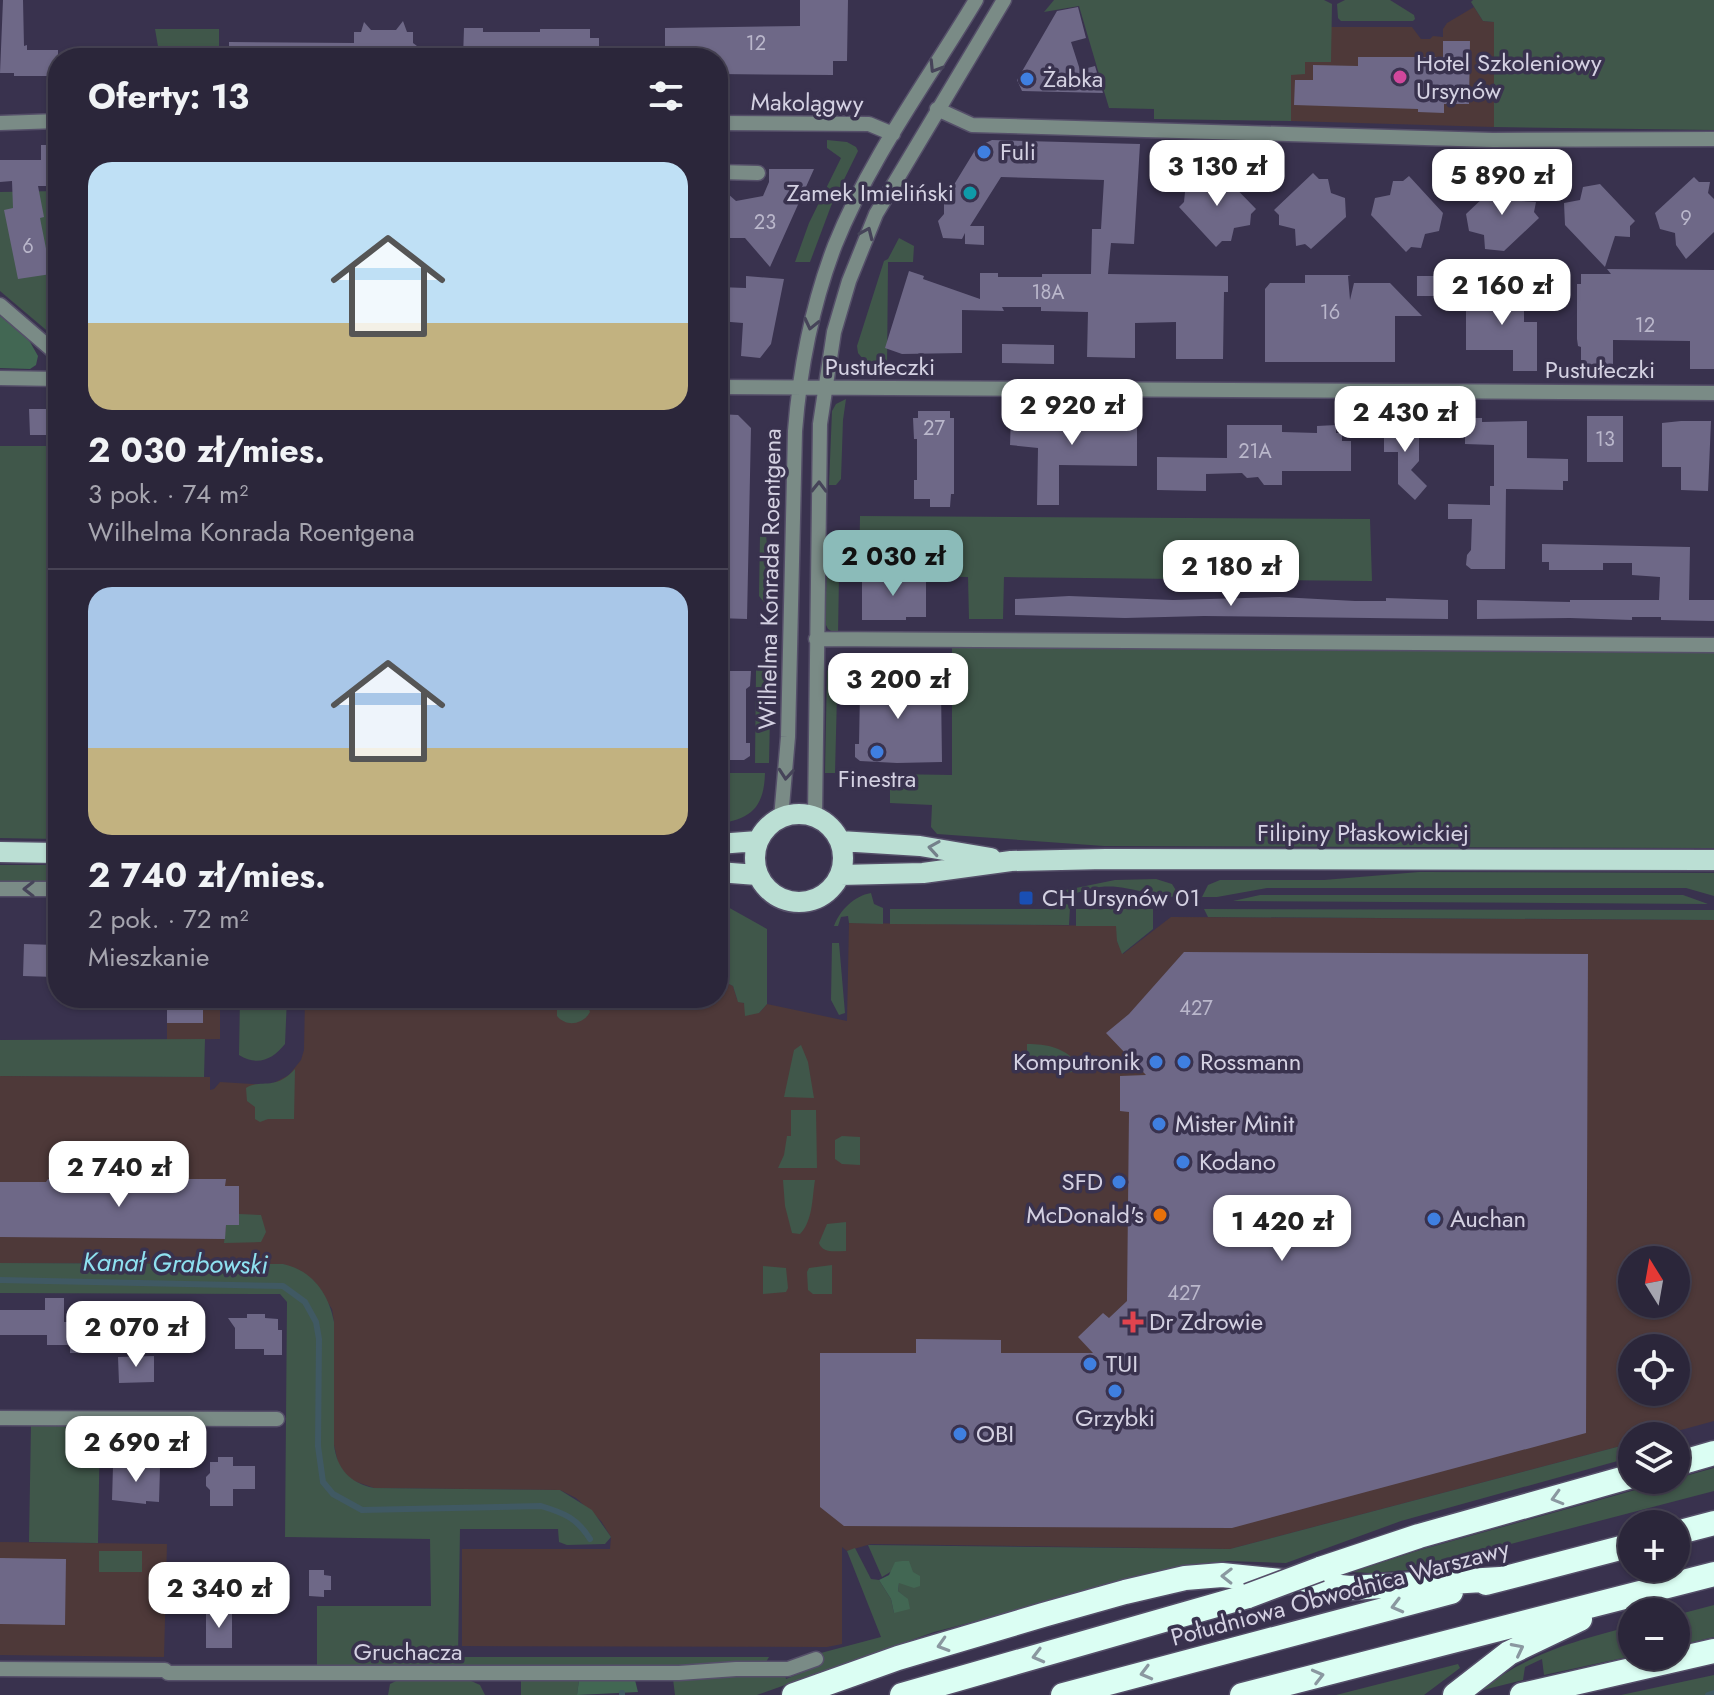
<!DOCTYPE html>
<html lang="pl">
<meta charset="utf-8">
<style>
:root{--surface:#2b263a;--page:#332e42;--text:#f1f3f6;--muted:#a6a5af;--line:#474354;--accent:#8bbbb9}
body{margin:0;font-family:Jost,sans-serif;background:var(--page);color:var(--text);height:100vh;display:flex;flex-direction:column;font-size:30px;white-space:nowrap}
*{box-sizing:border-box;margin:0}
p{font-size:26px;color:var(--muted)}
.icon{flex:none;width:44px;height:44px;fill:none;stroke:currentColor;stroke-width:2;stroke-linecap:round;stroke-linejoin:round}
.map{position:relative;flex:1;overflow:hidden}
.sheet{position:absolute;left:48px;top:48px;width:680px;height:960px;display:flex;flex-direction:column;background:var(--surface);border-radius:32px;box-shadow:0 2px 6px #0004,0 0 0 2px var(--line)}
.sheet>*{flex:none}
.needle{width:52px;rotate:349deg}
.tools{position:absolute;left:1618px;top:1246px;display:grid;gap:16px}
.tools a{display:grid;place-items:center;width:72px;height:72px;border-radius:50%;background:var(--surface);box-shadow:0 2px 6px #0004,0 0 0 2px var(--line);font-size:40px}
.price{position:absolute;translate:-50% -68px;padding:0 18px;border-radius:16px;background:#fff;color:#222;font-size:26px;line-height:52px;filter:drop-shadow(0 2px 4px #0008)}
.price::after{content:'';position:absolute;left:50%;top:48px;width:24px;height:18px;margin-left:-12px;background:inherit;clip-path:polygon(0 0,100% 0,50% 100%)}
.price.active{background:var(--accent);color:#111}
ul{padding:0;list-style:none}
li{display:grid;align-content:center;gap:16px;height:424px;padding:0 40px}
li+li{border-top:2px solid var(--line)}
li span{display:grid;place-items:center;height:248px;border-radius:24px;color:#555}
li>.icon{margin-inline-start:auto}
span .icon{width:144px;height:144px;fill:#fffc;stroke-width:1}
li b{font-size:34px}
h2{display:flex;justify-content:space-between;align-items:center;height:96px;padding:0 40px;font-size:34px}
.map>svg:first-child{display:block}
.commercial{fill:#4e3939;fill-rule:evenodd}
.green{fill:#40574a}
.forest{fill:#426753}
.lines{fill:none;stroke-linecap:round;stroke-linejoin:round}
.stream{stroke:#405963;stroke-width:6}
.building{fill:#6e6887}
.minor-casing{stroke:#554f69;stroke-width:17}
.major-casing{stroke:#554f69;stroke-width:23}
.highway-casing{stroke:#554f69;stroke-width:27}
.minor{stroke:#7a8b86;stroke-width:14}
.major{stroke:#bbdfd4;stroke-width:20}
.highway{stroke:#dbfef3;stroke-width:24}
.highway-bridge-casing{stroke:#554f69;stroke-width:27;stroke-linecap:butt}
.highway-bridge{stroke:#dbfef3;stroke-width:24}
.oneway{stroke:#464459}
.oneway2{stroke:#74808a}
.oneway3{stroke:#8a98a0}
.hotel-dot{fill:#d1479c;stroke:#39324e;stroke-width:3}
.shop-dot{fill:#3f7fe0;stroke:#39324e;stroke-width:3}
.culture-dot{fill:#0f9aa8;stroke:#39324e;stroke-width:3}
.transit-dot{fill:#1a4fb4;stroke:#39324e;stroke-width:3}
.food-dot{fill:#e8710a;stroke:#39324e;stroke-width:3}
.health-dot{fill:#e0444e;stroke:#39324e;stroke-width:3}
.labels{text-anchor:middle;stroke-width:7;stroke-linejoin:round;paint-order:stroke}
.number-label{font-size:20px;fill:#bab7cb}
.poi-label{font-size:24px;fill:#d4d1e2;stroke:#39324e;text-anchor:start}
.street-label{font-size:24px;fill:#d4d1e2;stroke:#39324e}
.water-label{font-size:26px;font-style:italic;fill:#8ee1f0;stroke:#39324e}
</style>
<div class="map">
<svg width="1714" height="1695" viewBox="0 0 1714 1695">
<rect width="100%" height="100%" fill="#39324e"/>
<path class="commercial" d="M1474 7 1483 21 1494 22V127L1291 121V75L1305 61 1331 62V27H1412L1421 39H1430L1433 36 1443 37V29L1447 23Z
M1171 917 1714 920V1421L1659 1436H1632V1443L1230 1549 871 1544 847 1551 842 1547V1644L827 1647 462 1646V1549H610L611 1537 601 1521 576 1498 560 1490 374 1488 354 1481 346 1475 338 1463 334 1445V1322L332 1309 313 1280 283 1264 0 1263V1076L210 1077V1090L214 1089 220 1082 270 1085 289 1075 301 1060 304 1050 305 998H718V959L723 981 733 986 737 999 759 1013 767 1004 847 1021 849 923 1117 926V941L1123 954ZM1632 1260H1676V1304H1632ZM1632 1348H1676V1392H1632Z
M167 998H220V1039L167 1040Z
M0 1542 167 1544 164 1657 0 1655Z"/>
<path class="green" d="M1054 0H1324L1332 4 1331 62H1305V74L1291 75V121L1154 119V109L1109 108 1079 6 1044 12Z
M1345 0H1390L1414 15 1415 19 1413 21H1341L1338 18 1337 4Z
M1473 0H1714V130L1494 127V22L1483 21 1471 2Z
M155 29H219V58H160Z
M827 140 847 142 856 147 858 151 831 206 810 262H795L809 223 841 158 827 148Z
M58 191V340L0 291V192Z
M899 238 914 246 913 262H888L887 371 874 372 858 353 857 346 884 261 888 259Z
M846 399 843 420 841 479 836 485H829L832 411 836 404Z
M0 446H58V839L0 838Z
M860 516 1370 519 1372 581 1004 577 1003 619H969L968 577 859 576Z
M766 534 768 559 772 565V612L759 596 760 535Z
M827 563 831 564 839 575 838 635 828 629 825 623Z
M952 647 1714 651V848L1104 846 937 834 931 827 932 805 890 803V774L952 775Z
M838 656 835 773H825L827 671Z
M768 662 771 669 769 763H755L756 670 759 665Z
M718 773H765C764 807 752 819 718 824Z
M0 865H58V881H0Z
M1419 872 1714 873V896L1686 888H1267L1217 897H1202L1208 885 1220 880H1324Z
M1156 879 1172 884 1180 897C1137 897 1117 874 1070 896L1066 890 1115 880Z
M871 893 874 904 883 908V924L849 923 848 916 841 917 838 926H834C840 910 854 896 871 893Z
M1260 895H1683L1708 904 1233 901Z
M1067 904 1070 907 1069 925 890 924V909H1058Z
M718 906H726L767 929V1004L759 1013 745 1016 744 1003 738 1002 733 986 723 981 718 959Z
M1076 909H1153V929L1122 954 1117 941 1116 926H1076Z
M1204 909 1714 910V920L1208 917Z
M832 943H839L845 1013 839 1015 831 1000Z
M240 998H287L285 1044C273 1059 258 1067 239 1055Z
M557 998H585L590 1012C583 1025 566 1027 557 1016Z
M205 1039 204 1077 0 1076V1040Z
M1027 1044C1047 1044 1062 1047 1077 1062V1068L1073 1072 1062 1073 1061 1058H1027Z
M801 1045 808 1062 814 1098 784 1097 794 1050Z
M295 1069 294 1119H268L260 1122 255 1119V1107L247 1101 246 1088C261 1078 274 1092 295 1069Z
M791 1110H816L817 1168H778L784 1155 787 1136H791Z
M842 1136 860 1137V1165L842 1164 835 1159V1140Z
M783 1180H815C812 1198 813 1221 800 1234L792 1233 785 1206Z
M239 1214 261 1215 266 1232 261 1242 224 1243 226 1225Z
M846 1222V1251C835 1251 823 1254 819 1243L827 1224Z
M0 1263 283 1264C312 1270 329 1294 334 1322V1445C337 1469 350 1483 374 1488L560 1490 592 1510 611 1537 605 1544 567 1545 559 1542 558 1529H460L458 1657H769L766 1662 680 1668 317 1667V1606H431L430 1539 285 1537 287 1302 280 1294 0 1293Z
M832 1265V1294H813L808 1290 807 1272 809 1268Z
M763 1266 786 1268 788 1288 786 1292 763 1294Z
M31 1424H100L98 1543 29 1542Z
M1632 1443V1457L1401 1521 1286 1563 1228 1561 1197 1564 934 1632 757 1695H675L673 1679 785 1675 786 1679 821 1665 817 1654 881 1637 847 1551 855 1548 871 1579 879 1580 891 1599 894 1613 905 1597 898 1591 899 1582 907 1585 892 1571 882 1577 868 1545 1230 1549Z
M1714 1468V1491L1411 1570 1370 1573 1352 1572 1420 1550Z
M99 1551H142V1572H99Z
M1714 1605V1637L1676 1646V1615Z
M1632 1626V1656L1544 1675 1542 1659 1525 1667 1523 1680 1479 1691C1530 1653 1571 1642 1632 1626Z
M1458 1664 1460 1668 1424 1695H1336Z
M1714 1675V1695H1621Z
M398 1680H469L480 1685 485 1695H388L390 1684Z
M521 1680H579L577 1695H521Z"/>
<path class="forest" d="M0 312 26 335 38 356 36 365 30 369 0 368Z
M902 1561H909L913 1572 920 1576V1586L914 1588 899 1583 898 1591 908 1599 910 1609 894 1613 891 1599 879 1580 889 1575 895 1562Z
M579 1680H635L638 1692 577 1695Z"/>
<g class="lines">
<path class="stream" d="M0 1280 283 1286 305 1302 316 1322 319 1339 318 1446 323 1482 333 1494 362 1510 541 1506C564 1513 577 1518 590 1539
M622 1693V1695
M1708 1695 1714 1693"/>
</g>
<path class="building" d="M3 0H23L24 46 27 45V50H58V76H14V73H0Z
M800 0H848L847 61H833V75L718 74V58H665V28L800 26Z
M1078 7 1086 38 1071 42 1080 70 1095 66 1103 93 1022 91 1017 80 1057 11Z
M403 21 407 32H413V43L421 49 413 53V58H229V42L354 43V32H361L364 22 371 30H396Z
M464 28H483V32H540V29H590V38H599V58H547V50L514 49V58H463Z
M1443 41H1470L1469 104H1444V113L1418 112V109L1294 105 1295 80H1313V65L1358 66V57H1443Z
M992 140 1140 144 1134 244 1111 243 1108 274 1228 276V292H1224L1223 359H1176V322L1135 323V358L1087 357 1088 312 1041 311V307H1002L1004 311 962 310V353L902 354 885 348 909 271 924 276 923 279 980 299V273H998V277H1042V274H1091L1092 229H1101L1104 180 1001 177 970 226H984V245L965 244V233L962 239 943 238 938 221 944 214V201L977 147Z
M41 145H58V169H50V186H38L44 217 40 218 51 274 18 279 4 210 13 208 12 181 0 182V160H41Z
M769 169H814L770 267 745 238H718V185L736 201 763 196 769 182Z
M1218 170 1256 209 1251 214 1250 225 1234 228 1231 241H1222L1216 247 1179 207 1184 202 1185 192 1201 189 1202 175H1212Z
M1313 173 1319 179H1328L1331 193 1345 198 1346 217 1311 249 1305 244 1296 246 1295 229 1279 225V215L1274 210Z
M1409 176 1443 213 1439 231 1425 234 1421 248 1411 247 1406 252 1371 215 1375 198 1390 195 1393 181H1403Z
M1694 177 1699 182H1710L1708 193 1714 199V232L1686 259 1676 245 1675 233 1660 229 1655 213Z
M1503 179 1509 185 1517 183 1521 201 1536 202 1534 212 1539 218 1504 251 1485 249 1484 235 1469 231 1466 214Z
M1600 184 1635 221 1630 226V237L1615 236 1605 267 1565 225 1564 203 1580 200 1583 187Z
M1607 269 1714 270V369H1690V341L1613 340V369L1581 368V347L1578 346 1577 339V284H1581V274H1611Z
M1305 275H1351L1348 276 1350 300 1354 283H1390L1422 316H1395V362H1265V289L1270 283H1305Z
M746 276 784 279 771 344 760 358 741 356 743 323 718 321V287L746 288Z
M1417 276H1444V296H1417Z
M1466 292H1524V322H1537V371H1513V350H1466Z
M1002 344 1054 345V364L1002 363Z
M29 409H58V435H30Z
M918 411H950V418H954V494H951L950 507H930V499H914V480H917V439H914L913 418H918Z
M718 414 738 415 751 428 747 619 718 618Z
M1011 415 1066 416V426H1100V416L1120 417V426L1137 427V466L1059 465V505H1037L1038 448 1010 445Z
M1587 416H1623V462H1587Z
M1465 418H1482V422L1527 421V458L1568 459V481H1563V490L1506 489 1505 569H1471L1466 565 1467 555 1471 550 1472 519H1448V504L1490 505V486H1494V445L1465 444Z
M1681 421H1711L1708 491 1681 490V467H1662V423Z
M1384 422H1419V461L1411 470 1427 486 1415 500 1398 484V452H1384Z
M1227 425H1282V432L1317 433V426L1336 425V433H1342V441H1351V471H1282V485H1264L1258 477 1247 478 1242 473 1206 474V491L1157 490V457L1227 458Z
M1542 544 1690 547 1689 600H1714V621L1661 620V617H1632V620L1570 618 1477 619V600L1570 602V600H1659L1660 577 1632 575V563H1603V570H1549V562H1542Z
M862 576 926 577V617H906V620H862Z
M1069 596 1173 600 1280 597 1355 601H1386V598L1448 600V619L1204 616 1125 618 1015 615V599Z
M718 671H751L750 686 746 689V743H750V756L744 760H718Z
M857 672H897V687L941 688 942 762 897 763 860 761 855 757V744H859L860 691 856 687Z
M24 944 55 945V977L23 976Z
M1184 952 1588 954 1586 1433 1232 1528 844 1526 820 1507V1353H916V1339L1001 1340V1353H1093L1078 1337 1103 1313 1109 1318 1127 1301 1129 1112 1120 1111V1076L1146 1075 1106 1033 1129 1014Z
M167 998H203V1023H167Z
M48 1179H226L225 1186H239V1225H226L225 1239 0 1237V1182H46Z
M45 1298H64V1322H97V1353H70V1345H47V1335H0V1310H45Z
M247 1314H265V1318L278 1319V1330H282V1355H264V1349H235V1328L228 1318H247Z
M154 1356V1382L119 1383 118 1357Z
M218 1457H233V1466H255V1489H233V1506H210V1490L206 1486V1477L210 1473V1462H218Z
M113 1466 160 1468 159 1502 146 1501V1504L112 1500Z
M0 1558 66 1559 65 1625 0 1624Z
M309 1570H324V1575L331 1576V1590H324V1597L309 1596Z
M206 1613H232V1648H206Z"/>
<g class="lines">
<defs>
<path id="minor" d="M937 109 972 125 1493 140 1714 139
M0 123 58 121
M718 123 869 124 893 134
M718 172 758 173
M0 305 58 355
M0 378 58 379
M718 387 1714 393
M816 639 1714 645
M815 817 820 424 834 332 849 281 876 214 1004 0
M781 818 788 737 795 431C800 367 812 305 835 245 870 158 928 80 976 0
M0 889H58
M0 1418 277 1419
M0 1669 165 1670 168 1673H679L736 1669H788L816 1659"/>
<path id="major" d="M755 858a44 44 0 1 1 88 0a44 44 0 1 1-88 0Z
M840 841 920 846 991 858
M718 844 758 841
M0 852 58 853
M718 872 757 875
M840 875 923 873 1011 861 1106 859 1714 860"/>
<path id="highway" d="M1676 1464 1714 1453
M1676 1533 1714 1523
M1320 1569 1419 1536 1632 1476
M1486 1583 1632 1545
M794 1695 898 1658 1043 1615 1125 1592 1185 1578 1222 1575 1350 1588 1500 1579
M902 1695 1248 1596
M1063 1695 1451 1592
M1242 1695 1714 1574
M1455 1695 1509 1653 1580 1619
M1522 1695 1714 1651"/>
</defs>
<use href="#minor" class="minor-casing"/>
<use href="#major" class="major-casing"/>
<use href="#highway" class="highway-casing"/>
<use href="#minor" class="minor"/>
<use href="#major" class="major"/>
<use href="#highway" class="highway"/>
<defs>
<path id="highway-bridge" d="M1248 1596 1320 1569"/>
</defs>
<use href="#highway-bridge" class="highway-bridge-casing"/>
<use href="#highway-bridge" class="highway-bridge"/>
</g>
<defs><path id="oneway-chevron" d="M-2-3.5L2.5 0L-2 3.5" fill="none" stroke-width="1.6" stroke-linecap="round" stroke-linejoin="round" transform="scale(2)"/></defs>
<g class="oneway">
<use href="#oneway-chevron" transform="translate(935 67) rotate(122)"/>
<use href="#oneway-chevron" transform="translate(867 233) rotate(-66)"/>
<use href="#oneway-chevron" transform="translate(811 324) rotate(103)"/>
<use href="#oneway-chevron" transform="translate(819 487) rotate(-89)"/>
<use href="#oneway-chevron" transform="translate(786 774) rotate(95)"/>
<use href="#oneway-chevron" transform="translate(29 889) rotate(-180)"/>
</g>
<use class="oneway2" href="#oneway-chevron" transform="translate(934 848) rotate(-171)"/>
<g class="oneway3">
<use href="#oneway-chevron" transform="translate(1557 1498) rotate(164)"/>
<use href="#oneway-chevron" transform="translate(1227 1576) rotate(-179)"/>
<use href="#oneway-chevron" transform="translate(1397 1606) rotate(165)"/>
<use href="#oneway-chevron" transform="translate(943 1645) rotate(163)"/>
<use href="#oneway-chevron" transform="translate(1518 1649) rotate(-27)"/>
<use href="#oneway-chevron" transform="translate(1038 1656) rotate(165)"/>
<use href="#oneway-chevron" transform="translate(1146 1673) rotate(165)"/>
<use href="#oneway-chevron" transform="translate(1318 1676) rotate(-14)"/>
</g>
<circle class="hotel-dot" cx="1400" cy="77" r="8"/>
<g class="shop-dot">
<circle cx="1027" cy="79" r="8"/>
<circle cx="984" cy="152" r="8"/>
<circle cx="877" cy="752" r="8"/>
<circle cx="1156" cy="1062" r="8"/>
<circle cx="1184" cy="1062" r="8"/>
<circle cx="1159" cy="1124" r="8"/>
<circle cx="1183" cy="1162" r="8"/>
<circle cx="1119" cy="1182" r="8"/>
<circle cx="1434" cy="1219" r="8"/>
<circle cx="1090" cy="1364" r="8"/>
<circle cx="1115" cy="1391" r="8"/>
<circle cx="960" cy="1434" r="8"/>
</g>
<circle class="culture-dot" cx="970" cy="193" r="8"/>
<rect class="transit-dot" x="1018" y="890" width="16" height="16" rx="4"/>
<circle class="food-dot" cx="1160" cy="1215" r="8"/>
<path class="health-dot" d="M1129 1310h8v8h8v8h-8v8h-8v-8h-8v-8h8z"/>
<g class="labels">
<g class="number-label">
<text x="756" y="50">12</text>
<text x="1686" y="225">9</text>
<text x="765" y="229">23</text>
<text x="28" y="253">6</text>
<text x="1048" y="299">18A</text>
<text x="1330" y="319">16</text>
<text x="1645" y="332">12</text>
<text x="934" y="435">27</text>
<text x="1605" y="446">13</text>
<text x="1255" y="458">21A</text>
<text x="1196" y="1015">427</text>
<text x="1184" y="1300">427</text>
</g>
<g class="poi-label">
<text x="1416" y="71">Hotel Szkoleniowy<tspan x="1416" dy="28">Ursynów</tspan></text>
<text x="1043" y="87">Żabka</text>
<text x="1000" y="160">Fuli</text>
<text x="954" y="201" text-anchor="end">Zamek Imieliński</text>
<text x="877" y="787" text-anchor="middle">Finestra</text>
<text x="1042" y="906">CH Ursynów 01</text>
<text x="1140" y="1070" text-anchor="end">Komputronik</text>
<text x="1200" y="1070">Rossmann</text>
<text x="1175" y="1132">Mister Minit</text>
<text x="1199" y="1170">Kodano</text>
<text x="1103" y="1190" text-anchor="end">SFD</text>
<text x="1144" y="1223" text-anchor="end">McDonald's</text>
<text x="1450" y="1227">Auchan</text>
<text x="1149" y="1330">Dr Zdrowie</text>
<text x="1106" y="1372">TUI</text>
<text x="1115" y="1426" text-anchor="middle">Grzybki</text>
<text x="976" y="1442">OBI</text>
</g>
<g class="street-label">
<text transform="translate(807 103) rotate(1)" y="8">Makolągwy</text>
<text x="880" y="375">Pustułeczki</text>
<text x="1600" y="378">Pustułeczki</text>
<text transform="translate(770 579) rotate(-89)" y="8">Wilhelma Konrada Roentgena</text>
<text x="1363" y="841">Filipiny Płaskowickiej</text>
<text transform="translate(1340 1593) rotate(-15)" y="8">Południowa Obwodnica Warszawy</text>
<text x="408" y="1660">Gruchacza</text>
</g>
<g class="water-label">
<text transform="translate(175 1263) rotate(1)" y="9">Kanał Grabowski</text>
</g>
</g>
</svg>
<div class="tools">
<a><svg class="needle" viewBox="-14 -14 28 28"><path d="M0-13l5 13h-10z" fill="#e53935"/><path d="M0 13l5-13h-10z" fill="#a6a5af"/></svg></a>
<a><svg class="icon" aria-label="locate" viewBox="0 0 24 24"><circle cx="12" cy="12" r="6"/><path d="M12 2v4M12 18v4M2 12h4M18 12h4"/></svg></a>
<a><svg class="icon" aria-label="layers" viewBox="0 0 24 24"><path d="M12 4l9 5-9 5-9-5zM3 14l9 5 9-5"/></svg></a>
<a>+</a>
<a>−</a>
</div>
<b class="price" style="left:1217px;top:208px">3 130 zł</b>
<b class="price" style="left:1502px;top:217px">5 890 zł</b>
<b class="price" style="left:1502px;top:327px">2 160 zł</b>
<b class="price" style="left:1072px;top:447px">2 920 zł</b>
<b class="price" style="left:1405px;top:454px">2 430 zł</b>
<b class="price active" style="left:893px;top:598px">2 030 zł</b>
<b class="price" style="left:1231px;top:608px">2 180 zł</b>
<b class="price" style="left:898px;top:721px">3 200 zł</b>
<b class="price" style="left:119px;top:1209px">2 740 zł</b>
<b class="price" style="left:1282px;top:1263px">1 420 zł</b>
<b class="price" style="left:136px;top:1369px">2 070 zł</b>
<b class="price" style="left:136px;top:1484px">2 690 zł</b>
<b class="price" style="left:219px;top:1630px">2 340 zł</b>
<section class="sheet">
<h2>Oferty: 13<svg class="icon" aria-label="filters" viewBox="0 0 24 24"><path d="M4 7h16M4 17h16"/><circle cx="9" cy="7" r="2"/><circle cx="15" cy="17" r="2"/></svg></h2>
<ul>
<li><span style="background:linear-gradient(#bfe0f5 65%,#c2b280 0)"><svg class="icon" aria-label="home" viewBox="0 0 24 24"><path d="M3 11l9-7 9 7M6 9v11h12V9"/></svg></span><div><b>2 030 zł/mies.</b><p>3 pok. · 74 m²</p><p>Wilhelma Konrada Roentgena</p></div></li>
<li><span style="background:linear-gradient(#a9c7e8 65%,#c2b280 0)"><svg class="icon" aria-label="home" viewBox="0 0 24 24"><path d="M3 11l9-7 9 7M6 9v11h12V9"/></svg></span><div><b>2 740 zł/mies.</b><p>2 pok. · 72 m²</p><p>Mieszkanie</p></div></li>
</ul>
</section>
</div>
